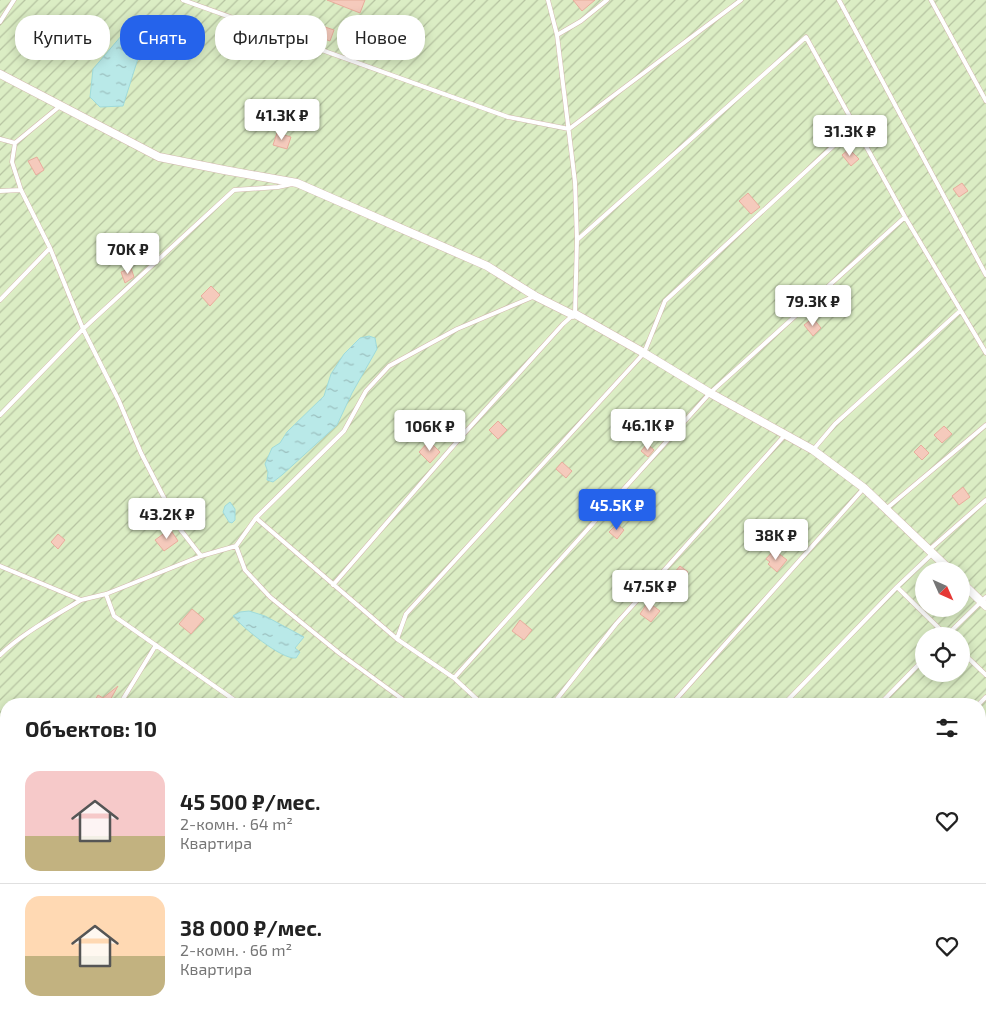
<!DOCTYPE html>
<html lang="ru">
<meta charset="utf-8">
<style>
:root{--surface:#fff;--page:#f2f2f2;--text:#222;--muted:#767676;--line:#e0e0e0;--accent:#2563eb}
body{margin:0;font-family:"Exo 2",sans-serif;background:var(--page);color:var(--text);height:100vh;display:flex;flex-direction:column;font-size:19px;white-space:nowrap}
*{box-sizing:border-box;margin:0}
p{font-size:16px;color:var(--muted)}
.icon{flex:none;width:28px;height:28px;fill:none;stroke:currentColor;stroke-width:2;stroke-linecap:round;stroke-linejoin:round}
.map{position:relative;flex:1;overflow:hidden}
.panel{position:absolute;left:0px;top:698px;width:986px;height:321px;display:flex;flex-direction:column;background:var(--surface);border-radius:20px 20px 0 0;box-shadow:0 2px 12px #0003}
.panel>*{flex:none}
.guide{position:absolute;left:15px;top:15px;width:500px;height:45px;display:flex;gap:10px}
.needle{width:32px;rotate:135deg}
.tools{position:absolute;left:915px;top:562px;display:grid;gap:10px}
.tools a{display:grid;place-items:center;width:55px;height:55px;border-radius:50%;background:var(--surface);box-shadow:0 2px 12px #0003;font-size:25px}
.price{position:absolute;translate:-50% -42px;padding:0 11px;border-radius:5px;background:#fff;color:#222;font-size:16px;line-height:32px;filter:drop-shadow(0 1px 2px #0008)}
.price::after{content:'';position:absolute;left:50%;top:30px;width:15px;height:11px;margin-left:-8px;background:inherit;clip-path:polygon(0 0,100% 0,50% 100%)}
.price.on{background:var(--accent);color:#fff}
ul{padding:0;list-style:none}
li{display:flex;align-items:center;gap:15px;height:125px;padding:0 25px}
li+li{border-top:1px solid var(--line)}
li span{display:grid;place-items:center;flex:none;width:140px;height:100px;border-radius:15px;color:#555}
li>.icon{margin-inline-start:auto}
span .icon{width:60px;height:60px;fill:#fffc;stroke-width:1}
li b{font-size:21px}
h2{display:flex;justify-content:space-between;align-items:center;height:60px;padding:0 25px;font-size:21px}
.pill{padding:0 18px;border-radius:20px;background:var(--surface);box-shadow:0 2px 12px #0003;font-size:18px;line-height:45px}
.pill.on{background:var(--accent);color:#fff}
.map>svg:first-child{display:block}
.garden{fill:url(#garden-furrows);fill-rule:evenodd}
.water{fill:url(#water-ripples);stroke:#9fdbdb}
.building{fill:#f5cabc;stroke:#e8ad9c}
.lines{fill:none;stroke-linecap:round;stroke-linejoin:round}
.service-casing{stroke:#d3b9ae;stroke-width:5}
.minor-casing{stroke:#d3b9ae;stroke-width:9}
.service{stroke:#fff;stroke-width:4}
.minor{stroke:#fff;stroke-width:8}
</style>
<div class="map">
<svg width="986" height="1018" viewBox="0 0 986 1018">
<defs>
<pattern id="garden-furrows" width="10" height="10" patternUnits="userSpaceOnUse" patternTransform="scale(1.25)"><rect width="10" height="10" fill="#dbedc4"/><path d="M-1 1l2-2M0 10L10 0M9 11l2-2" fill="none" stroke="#b6c3a1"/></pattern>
<pattern id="water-ripples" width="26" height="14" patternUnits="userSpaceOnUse" patternTransform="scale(1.25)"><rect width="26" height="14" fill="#b9e9e8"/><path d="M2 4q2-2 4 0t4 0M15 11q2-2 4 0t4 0" fill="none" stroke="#9bbfbe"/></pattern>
</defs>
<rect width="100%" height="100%" fill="#fef1e7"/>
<path class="garden" d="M0 0H986V1018H0ZM924 571H961V609H924ZM924 636H961V674H924ZM6 704H980V1012H6Z"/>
<path class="water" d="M128 28 146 33 123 106 100 107 90 97 93 69Z
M369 336 375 338 377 349 352 393 337 425 282 475 273 482 267 480 268 472 265 464 272 448 280 443 287 432 324 396 331 374 344 354 360 338Z
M230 502 235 509V520L232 523 229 522 223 512 225 506Z
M249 611 265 616 304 637 295 648 300 652 296 658C282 660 242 627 233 616L240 612Z
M897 1013 969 1012V1013L968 1018H904Z"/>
<path class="building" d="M327 0H365L360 13Z
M573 0H595L582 11Z
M322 26 334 30 330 41 319 37Z
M277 133 291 137 287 149 273 145Z
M849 149 859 159 851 166 842 155Z
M37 157 44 170 36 175 28 161Z
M962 183 968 191 959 197 953 189Z
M748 193 760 207 751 214 739 201Z
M131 268 134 277 125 283 121 272Z
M211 286 220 295 210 306 201 296Z
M813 318 821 328 813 336 804 325Z
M498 421 507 430 498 439 489 430Z
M944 426 952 434 942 443 934 435Z
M429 441 440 452 430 463 419 452Z
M647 444 654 450 648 457 641 451Z
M921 445 929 453 922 460 914 452Z
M562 462 572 471 566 478 556 469Z
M963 487 970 497 959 505 952 496Z
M617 524 624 530 617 539 609 532Z
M170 529 178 541 164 551 155 540Z
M58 534 65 540 58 549 51 542Z
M774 550 787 560 777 572 768 564 770 562 766 559Z
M680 566 688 572 682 579 674 573Z
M648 602 660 611 651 622 640 614Z
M192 609 204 619 191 634 179 624Z
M520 620 532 630 524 640 512 631Z
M118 686 109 702 113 704H93L98 695 103 698Z"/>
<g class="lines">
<defs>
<path id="service" d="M183 0 508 117 569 129 741 0
M548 0 557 35 575 182 577 240 575 314
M839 0 986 275
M931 0 986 101
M0 22 14 0
M557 35 581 21 607 0
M60 106 15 143 12 162 21 190 50 248 83 329 119 401 141 453 180 529 201 556
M0 139 15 143
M0 191 21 190
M577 240 806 37 905 217 986 353
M0 300 50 248
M0 415 83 329 234 190 278 187 292 184
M813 450 835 424 960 311
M886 509 986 425
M256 518 397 639 454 678 482 704
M236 546 245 570 270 597 339 653 409 704
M929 550 986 500
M0 566 81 600 106 594 201 556 236 546 256 518 344 431 366 391 389 366 457 329 535 296
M333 585 461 437 563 324 572 316
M897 587 947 636
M106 594 114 616 240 704
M946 636 986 597
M397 639 406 614 644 353 665 301 855 126
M961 651 986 675
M0 655C21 634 55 616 81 600
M454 678 710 393 905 217
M120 704 156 645
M553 704 616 624 785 435
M672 704 864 488
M784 704 897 587 933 553
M880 704 924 659
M979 704 986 697
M0 767 6 772
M980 805 986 799
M0 840 6 845
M0 880 6 874
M980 911 986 905
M980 962 986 969
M704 1012 706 1014 710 1012
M859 1012 867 1018
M395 1018 399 1012
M497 1018 501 1012
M606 1018 609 1012"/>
<path id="minor" d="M0 74 159 157 224 170 297 183 487 266 535 296 573 315 575 314 644 353 710 393 813 450 864 488 951 571
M961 582 986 606"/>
</defs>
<use href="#service" class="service-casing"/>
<use href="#minor" class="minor-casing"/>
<use href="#service" class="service"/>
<use href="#minor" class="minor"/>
</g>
</svg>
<div class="tools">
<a><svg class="needle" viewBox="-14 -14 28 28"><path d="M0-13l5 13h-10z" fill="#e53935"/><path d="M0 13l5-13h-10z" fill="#767676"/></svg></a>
<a><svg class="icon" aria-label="locate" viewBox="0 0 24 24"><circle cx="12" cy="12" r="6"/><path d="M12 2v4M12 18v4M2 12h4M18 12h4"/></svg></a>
</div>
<b class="price" style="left:282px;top:141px">41.3K ₽</b>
<b class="price" style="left:850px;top:157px">31.3K ₽</b>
<b class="price" style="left:128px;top:275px">70K ₽</b>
<b class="price" style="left:813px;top:327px">79.3K ₽</b>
<b class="price" style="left:648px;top:451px">46.1K ₽</b>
<b class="price" style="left:430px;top:452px">106K ₽</b>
<b class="price on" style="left:617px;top:531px">45.5K ₽</b>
<b class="price" style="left:167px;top:540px">43.2K ₽</b>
<b class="price" style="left:776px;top:561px">38K ₽</b>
<b class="price" style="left:650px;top:612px">47.5K ₽</b>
<div class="guide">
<a class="pill">Купить</a>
<a class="pill on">Снять</a>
<a class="pill">Фильтры</a>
<a class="pill">Новое</a>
</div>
<section class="panel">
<h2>Объектов: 10<svg class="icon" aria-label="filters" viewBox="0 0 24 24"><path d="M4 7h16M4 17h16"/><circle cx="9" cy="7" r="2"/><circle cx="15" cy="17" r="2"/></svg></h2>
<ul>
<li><span style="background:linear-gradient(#f6c9c9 65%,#c2b280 0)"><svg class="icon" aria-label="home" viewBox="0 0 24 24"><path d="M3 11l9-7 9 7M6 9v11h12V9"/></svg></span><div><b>45 500 ₽/мес.</b><p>2-комн. · 64 m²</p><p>Квартира</p></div><svg class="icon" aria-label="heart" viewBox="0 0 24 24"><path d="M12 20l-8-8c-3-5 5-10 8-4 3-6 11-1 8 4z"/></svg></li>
<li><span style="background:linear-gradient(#ffd9b3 60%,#c2b280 0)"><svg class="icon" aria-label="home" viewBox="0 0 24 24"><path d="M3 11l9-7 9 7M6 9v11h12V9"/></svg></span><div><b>38 000 ₽/мес.</b><p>2-комн. · 66 m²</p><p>Квартира</p></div><svg class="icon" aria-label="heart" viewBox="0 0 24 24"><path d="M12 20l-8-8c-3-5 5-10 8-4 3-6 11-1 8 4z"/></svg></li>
</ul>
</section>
</div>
